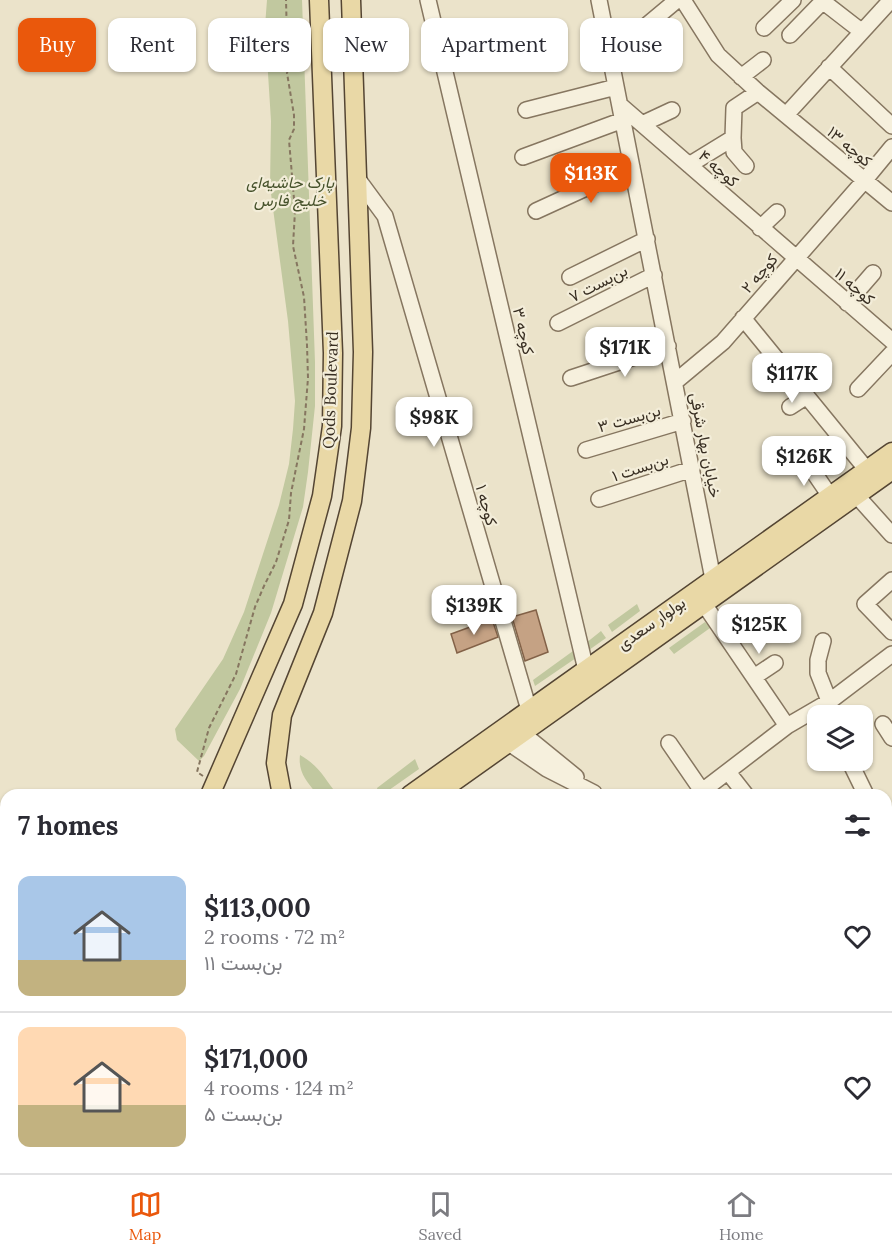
<!DOCTYPE html>
<meta charset="utf-8">
<style>
:root{--surface:#fff;--page:#f7f7f7;--text:#2b2b33;--muted:#7c7c81;--line:#e1e1e2;--accent:#ea580c}
body{margin:0;font-family:Lora,Vazirmatn,serif;background:var(--page);color:var(--text);height:100vh;display:flex;flex-direction:column;font-size:22px;white-space:nowrap}
*{box-sizing:border-box;margin:0}
p{font-size:20px;color:var(--muted)}
.icon{flex:none;width:33px;height:33px;fill:none;stroke:currentColor;stroke-width:2;stroke-linecap:round;stroke-linejoin:round}
.map{position:relative;flex:1;overflow:hidden}
.sheet{position:absolute;left:0px;top:789px;width:892px;height:384px;display:flex;flex-direction:column;background:var(--surface);border-radius:18px 18px 0 0;box-shadow:0 2px 4px #0004}
.sheet>*{flex:none}
.top-card{position:absolute;left:18px;top:18px;width:856px;height:54px;display:flex;gap:12px}
.controls{position:absolute;left:807px;top:705px;display:grid;gap:12px}
.controls a{display:grid;place-items:center;width:66px;height:66px;border-radius:12px;background:var(--surface);box-shadow:0 2px 4px #0004;font-size:30px}
.price{position:absolute;translate:-50% -51px;padding:0 14px;border-radius:12px;background:#fff;color:#222;font-size:20px;line-height:39px;filter:drop-shadow(0 2px 3px #0008)}
.price::after{content:'';position:absolute;left:50%;top:36px;width:18px;height:14px;margin-left:-9px;background:inherit;clip-path:polygon(0 0,100% 0,50% 100%)}
.price.current{background:var(--accent);color:#fff}
ul{padding:0;list-style:none}
li{display:flex;align-items:center;gap:18px;height:150px;padding:0 18px}
li+li{border-top:2px solid var(--line)}
li span{display:grid;place-items:center;flex:none;width:168px;height:120px;border-radius:12px;color:#555}
li>.icon{margin-inline-start:auto}
span .icon{width:72px;height:72px;fill:#fffc;stroke-width:1}
li b{font-size:26px}
h2{display:flex;justify-content:space-between;align-items:center;height:72px;padding:0 18px;font-size:26px}
.tag{padding:0 21px;border-radius:12px;background:var(--surface);box-shadow:0 2px 4px #0004;font-size:21px;line-height:54px}
.tag.current{background:var(--accent);color:#fff}
.tab-bar{display:flex;justify-content:space-around;align-items:center;height:84px;border-top:2px solid var(--line);background:var(--surface);font-size:16px;color:var(--muted)}
.tab-bar a{display:grid;justify-items:center;gap:3px}
.tab-bar .current{color:var(--accent)}
.map>svg:first-child{display:block}
.green{fill:#c1c89f}
.sand{fill:#e4d7aa}
.building{fill:#c5a284;stroke:#836248;stroke-width:1.5}
.lines{fill:none;stroke-linecap:round;stroke-linejoin:round}
.minor-casing{stroke:#867660;stroke-width:18}
.major-casing{stroke:#544533;stroke-width:21}
.path{stroke:#867660;stroke-width:2;stroke-dasharray:4.5 3;stroke-linecap:butt}
.minor{stroke:#f6f0dd;stroke-width:15}
.major{stroke:#e9d8a6;stroke-width:18}
.labels{text-anchor:middle;stroke-width:4.5;stroke-linejoin:round;paint-order:stroke}
.street-label{font-size:16px;fill:#382e22;stroke:#f3edd9}
.park-label{font-size:16px;font-style:italic;fill:#46522b;stroke:#f3edd9}
</style>
<div class="map">
<svg width="892" height="1173" viewBox="0 0 892 1173">
<rect width="100%" height="100%" fill="#ebe3ca"/>
<path class="green" d="M267 0H302L315 362V406L308 472 303 507 271 613 240 689 204 756 199 761 177 740 175 729 223 659 244 612 279 505 289 464 293 429 295 401 288 321 270 186 271 121 265 26Z
M637 604 640 611 612 632 608 625Z
M705 622 710 628 674 654 669 648Z
M601 631 606 638 589 650 586 643Z
M573 651 576 658 535 686 533 680Z
M300 755C321 767 324 779 338 795L317 794C306 781 298 772 300 755Z
M415 759 419 769 382 795H379L377 788Z"/>
<path class="sand" d="M548 1167H580L575 1173H553Z"/>
<path class="building" d="M536 610 548 652 525 661 512 617Z
M492 619 498 637 457 653 451 634Z"/>
<g class="lines">
<defs>
<path id="minor" d="M428 0 586 670
M599 0 713 579
M683 0 718 55 758 92 892 203
M821 0 861 31
M764 28 793 0
M790 35 823 1
M610 56 677 0
M829 67 892 126
M741 77 763 60
M620 105 892 341
M526 110 616 87
M786 115 891 0
M642 124 672 110
M733 138 734 152 746 166
M523 157 623 120
M689 165 733 138 734 108 758 92
M357 178 385 216 529 710
M536 211 632 167
M760 228 777 212
M570 277 647 239
M847 303 873 273
M743 318 867 470
M558 323 654 275
M571 378 668 346
M675 382 723 342 864 181 892 147
M858 389 892 353
M790 407 807 396
M586 450 683 421
M804 458 830 496
M857 496 892 535
M599 499 692 469
M892 580 865 604 892 632
M704 604 787 726
M823 641 818 660V673L835 716
M754 677 775 663
M883 724 892 738
M522 733 576 777
M509 743 547 769 594 793
M669 743 702 791
M849 760 866 795
M728 772 746 795
M697 795 787 726 830 701 892 654
M886 823 892 829
M886 884 892 878
M886 997 892 1001
M886 1124 892 1129
M372 1167 376 1173
M534 1167 538 1173
M784 1167 791 1173
M635 1173 640 1167"/>
<path id="major" d="M210 795 293 604 322 496 332 426 333 353 319 0
M282 795 276 763 282 715 323 613 352 501 361 428 363 352 351 0
M410 795 892 452
M435 795 892 470
M0 1051 6 1046
M0 1088 6 1084
M886 1147 892 1141
M156 1167 160 1173
M194 1167 198 1173
M864 1173 869 1167"/>
</defs>
<use href="#minor" class="minor-casing"/>
<use href="#major" class="major-casing"/>
<path class="path" d="M203 776 197 772 209 728 236 674 255 607 264 586 276 562 289 520 291 493 304 429 308 378 307 345 304 297 293 246 295 211 289 140 294 129V115L287 73 293 51 287 38 286 0"/>
<use href="#minor" class="minor"/>
<use href="#major" class="major"/>
</g>
<g class="labels">
<g class="street-label">
<text transform="translate(850 146) rotate(40)" y="6">کوچه ۱۳</text>
<text transform="translate(719 168) rotate(41)" y="6">کوچه ۴</text>
<text transform="translate(759 273) rotate(-49)" y="6">کوچه ۲</text>
<text transform="translate(598 283) rotate(-27)" y="6">بن‌بست ۷</text>
<text transform="translate(855 286) rotate(41)" y="6">کوچه ۱۱</text>
<text transform="translate(524 331) rotate(77)" y="6">کوچه ۳</text>
<text transform="translate(330 390) rotate(-88)" y="6">Qods Boulevard</text>
<text transform="translate(629 418) rotate(-16)" y="6">بن‌بست ۳</text>
<text transform="translate(706 445) rotate(79)" y="6">خیابان بهار شرقی</text>
<text transform="translate(640 467) rotate(-18)" y="6">بن‌بست ۱</text>
<text transform="translate(487 505) rotate(74)" y="6">کوچه ۱</text>
<text transform="translate(651 623) rotate(-35)" y="6">بولوار سعدی</text>
</g>
<g class="park-label">
<text x="290" y="188">پارک حاشیه‌ای<tspan x="290" dy="18">خلیج فارس</tspan></text>
</g>
</g>
</svg>
<div class="controls">
<a><svg class="icon" aria-label="layers" viewBox="0 0 24 24"><path d="M12 4l9 5-9 5-9-5zM3 14l9 5 9-5"/></svg></a>
</div>
<b class="price current" style="left:591px;top:204px">$113K</b>
<b class="price" style="left:625px;top:378px">$171K</b>
<b class="price" style="left:792px;top:404px">$117K</b>
<b class="price" style="left:434px;top:448px">$98K</b>
<b class="price" style="left:804px;top:487px">$126K</b>
<b class="price" style="left:474px;top:636px">$139K</b>
<b class="price" style="left:759px;top:655px">$125K</b>
<div class="top-card">
<a class="tag current">Buy</a>
<a class="tag">Rent</a>
<a class="tag">Filters</a>
<a class="tag">New</a>
<a class="tag">Apartment</a>
<a class="tag">House</a>
</div>
<section class="sheet">
<h2>7 homes<svg class="icon" aria-label="filters" viewBox="0 0 24 24"><path d="M4 7h16M4 17h16"/><circle cx="9" cy="7" r="2"/><circle cx="15" cy="17" r="2"/></svg></h2>
<ul>
<li><span style="background:linear-gradient(#a9c7e8 70%,#c2b280 0)"><svg class="icon" aria-label="home" viewBox="0 0 24 24"><path d="M3 11l9-7 9 7M6 9v11h12V9"/></svg></span><div><b>$113,000</b><p>2 rooms · 72 m²</p><p>بن‌بست ۱۱</p></div><svg class="icon" aria-label="heart" viewBox="0 0 24 24"><path d="M12 20l-8-8c-3-5 5-10 8-4 3-6 11-1 8 4z"/></svg></li>
<li><span style="background:linear-gradient(#ffd9b3 65%,#c2b280 0)"><svg class="icon" aria-label="home" viewBox="0 0 24 24"><path d="M3 11l9-7 9 7M6 9v11h12V9"/></svg></span><div><b>$171,000</b><p>4 rooms · 124 m²</p><p>بن‌بست ۵</p></div><svg class="icon" aria-label="heart" viewBox="0 0 24 24"><path d="M12 20l-8-8c-3-5 5-10 8-4 3-6 11-1 8 4z"/></svg></li>
</ul>
</section>
</div>
<nav class="tab-bar">
<a class="current"><svg class="icon" aria-label="map" viewBox="0 0 24 24"><path d="M3 6l6-2 6 2 6-2v14l-6 2-6-2-6 2zM9 4v14M15 6v14"/></svg>Map</a>
<a><svg class="icon" aria-label="saved" viewBox="0 0 24 24"><path d="M7 4h10v16l-5-4-5 4z"/></svg>Saved</a>
<a><svg class="icon" aria-label="home" viewBox="0 0 24 24"><path d="M3 11l9-7 9 7M6 9v11h12V9"/></svg>Home</a>
</nav>
